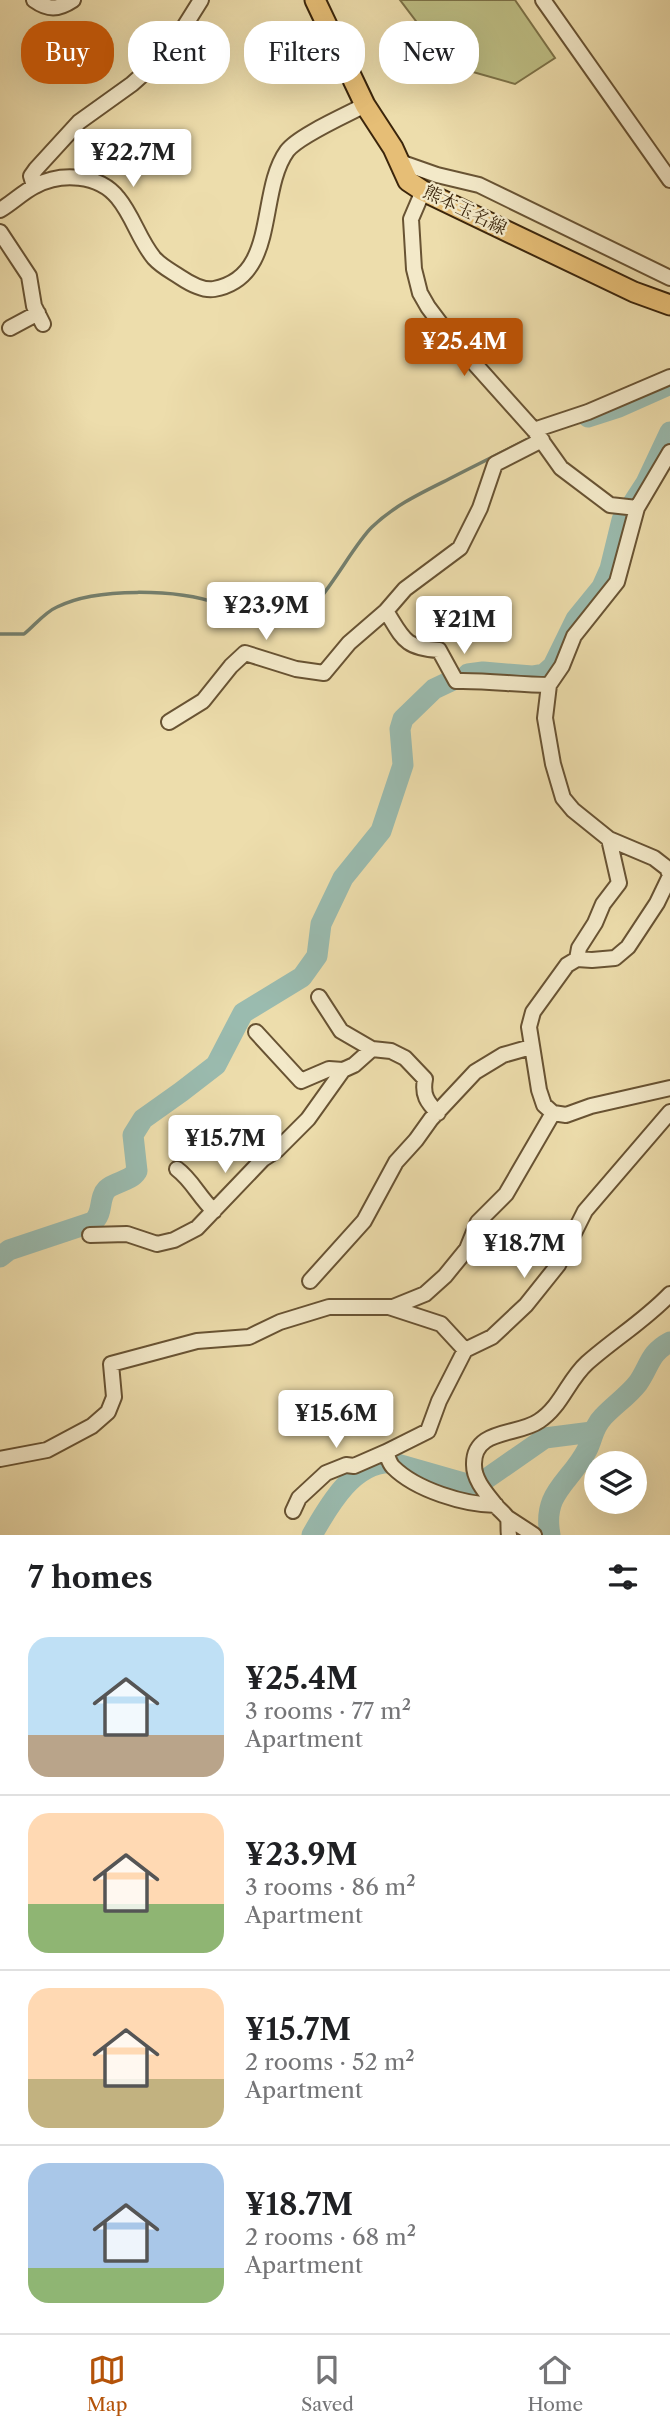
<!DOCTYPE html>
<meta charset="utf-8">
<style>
:root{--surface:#fff;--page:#f2f2f2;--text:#202124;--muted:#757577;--line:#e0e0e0;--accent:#b45309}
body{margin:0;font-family:"Libre Caslon Text","Noto Serif JP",serif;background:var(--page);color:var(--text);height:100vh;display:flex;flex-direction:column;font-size:26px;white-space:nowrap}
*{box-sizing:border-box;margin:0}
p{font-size:23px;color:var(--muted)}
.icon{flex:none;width:38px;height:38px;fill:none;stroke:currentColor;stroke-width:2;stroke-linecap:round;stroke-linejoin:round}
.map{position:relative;height:1535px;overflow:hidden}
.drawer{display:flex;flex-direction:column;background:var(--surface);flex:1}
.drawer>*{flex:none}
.hud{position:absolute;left:21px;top:21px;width:628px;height:63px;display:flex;gap:14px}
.controls{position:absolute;left:584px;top:1451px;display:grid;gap:14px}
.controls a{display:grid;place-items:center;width:63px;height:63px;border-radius:50%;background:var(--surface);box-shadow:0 7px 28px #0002;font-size:35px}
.price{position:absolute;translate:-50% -60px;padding:0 16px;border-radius:7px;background:#fff;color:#222;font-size:23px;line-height:46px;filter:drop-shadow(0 2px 4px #0008)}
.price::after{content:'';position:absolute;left:50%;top:42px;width:21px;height:16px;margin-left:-10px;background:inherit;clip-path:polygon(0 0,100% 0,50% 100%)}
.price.current{background:var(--accent);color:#fff}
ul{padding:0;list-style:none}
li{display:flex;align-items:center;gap:21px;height:175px;padding:0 28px}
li+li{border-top:2px solid var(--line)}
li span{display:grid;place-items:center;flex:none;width:196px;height:140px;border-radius:21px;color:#555}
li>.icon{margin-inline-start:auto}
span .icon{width:84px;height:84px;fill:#fffc;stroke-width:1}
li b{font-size:30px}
h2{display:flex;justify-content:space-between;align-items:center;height:84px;padding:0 28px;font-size:30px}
.pill{padding:0 24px;border-radius:28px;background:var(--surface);box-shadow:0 7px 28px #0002;font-size:24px;line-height:63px}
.pill.current{background:var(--accent);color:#fff}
.tab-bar{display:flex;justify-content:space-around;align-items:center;height:98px;border-top:2px solid var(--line);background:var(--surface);font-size:19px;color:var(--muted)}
.tab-bar a{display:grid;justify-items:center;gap:4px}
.tab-bar .current{color:var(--accent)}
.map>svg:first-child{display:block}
.green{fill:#bebf85;stroke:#7c7248;stroke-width:2}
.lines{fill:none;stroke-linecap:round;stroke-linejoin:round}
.stream{stroke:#747f6d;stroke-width:3.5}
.river{stroke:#9abbaf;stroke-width:21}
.minor-casing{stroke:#685333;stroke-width:18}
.major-casing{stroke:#3b250b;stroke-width:23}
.minor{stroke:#f3e9c9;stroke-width:14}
.major{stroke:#e6be76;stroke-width:19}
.labels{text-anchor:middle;stroke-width:5;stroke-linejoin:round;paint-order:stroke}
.street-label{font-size:18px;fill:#3b250b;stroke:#f3e9c9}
</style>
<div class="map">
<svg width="670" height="1535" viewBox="0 0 670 1535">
<rect width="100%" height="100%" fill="#edddac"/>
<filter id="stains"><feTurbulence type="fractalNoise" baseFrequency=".00286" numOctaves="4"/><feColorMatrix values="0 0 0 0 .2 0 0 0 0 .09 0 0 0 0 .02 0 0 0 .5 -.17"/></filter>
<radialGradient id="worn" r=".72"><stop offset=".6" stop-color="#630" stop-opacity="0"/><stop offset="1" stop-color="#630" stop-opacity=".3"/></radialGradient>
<path class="green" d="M400 0H515L555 58 515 84 459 68 444 58Z"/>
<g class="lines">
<path class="stream" d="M0 634H24C34 626 45 612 57 607 96 587 178 589 219 604 252 616 255 630 294 619 320 613 350 548 372 527 395 505 421 493 449 479 476 465 503 452 530 438"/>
<path class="river" d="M588 417 619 407 666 386
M468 674 483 672 532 676 544 674 553 666 576 619 602 587 610 569 622 520 646 483 670 432
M0 1257 9 1250 93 1222C104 1213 98 1198 107 1189 116 1181 130 1182 137 1171L133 1135 143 1119 181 1092 216 1065 243 1013 302 977 317 956 321 924 343 878 381 831 403 765 400 729 403 719 434 689 453 680
M312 1535C329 1505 355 1459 394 1463L471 1485 486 1479 545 1438 592 1432
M550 1535C542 1492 570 1483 587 1450 593 1438 593 1427 603 1417 614 1405 628 1396 638 1383 650 1366 649 1353 670 1342"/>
<defs>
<path id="minor" d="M34 0C48 10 58 10 73 0
M543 0 670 180
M400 162 437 175 479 185 670 278
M34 186 31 176 36 169 79 122 132 84 169 51 201 0
M423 191 411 219 414 269 420 293 428 307 449 335 534 430 561 468 610 505 637 508 670 452
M0 210C12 203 23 192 35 186 61 172 99 174 118 198 133 216 139 240 154 258 161 266 171 271 180 277 189 283 203 291 214 289 279 277 257 193 287 151 298 136 346 115 365 105
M0 232 29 276 34 306 43 324
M10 328 38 313
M534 430 588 412 670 377
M637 508 617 582 574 636 562 666 549 685 545 718 553 764 563 798 573 810 609 839 654 858 667 868 670 875
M386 611C403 638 404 648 439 650L456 681C487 680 518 685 549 685
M169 722 203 701 231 666 245 653 296 669 324 673 349 643 386 611 405 589 460 548 480 508 495 464 542 440
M670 876 657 903 628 947 615 958 592 960 577 959 567 965 533 1012 529 1027 539 1090 544 1105 553 1113 566 1115 591 1106 670 1088
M577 959 579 948 595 923 603 904 619 883 609 839
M319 997 341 1031 372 1049 391 1051 405 1058 425 1079C422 1095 427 1102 438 1113
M256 1032 301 1081 329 1069 343 1070 354 1065 372 1049
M247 1141 271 1154
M177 1169C192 1180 199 1197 214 1211
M90 1235 127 1234 157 1244 174 1240 197 1228 263 1159 277 1150 308 1119 343 1070
M310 1281 364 1221 396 1162 416 1140 431 1119 475 1072 503 1055 531 1047
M389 1307 441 1324 465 1350
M386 1452 428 1431 439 1401 465 1350 492 1337 526 1305 558 1265 585 1211 670 1112
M0 1459 47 1450 92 1426 108 1412 114 1397 111 1364 197 1341 249 1337 280 1322 329 1307H393L425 1294 445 1276 467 1249 478 1222 506 1194 553 1113
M293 1511 299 1498 326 1473 346 1465 354 1466 386 1452C388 1457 389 1463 393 1467 416 1490 465 1505 496 1505
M508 1518 534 1535
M509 1535C508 1531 509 1523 508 1519 506 1515 500 1510 497 1507 488 1495 474 1481 474 1465 473 1428 518 1436 539 1421 561 1407 568 1380 587 1363 614 1339 644 1321 670 1294"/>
<path id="major" d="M315 0 365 105 393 148 408 181 423 191 634 292 670 305"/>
</defs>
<use href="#minor" class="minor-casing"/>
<use href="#major" class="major-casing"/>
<use href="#minor" class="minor"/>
<use href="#major" class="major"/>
</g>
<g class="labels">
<g class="street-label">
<text transform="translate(465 210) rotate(26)" y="6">熊本玉名線</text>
</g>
</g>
<rect width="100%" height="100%" filter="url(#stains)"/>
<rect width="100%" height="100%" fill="url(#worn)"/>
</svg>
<div class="controls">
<a><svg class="icon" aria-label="layers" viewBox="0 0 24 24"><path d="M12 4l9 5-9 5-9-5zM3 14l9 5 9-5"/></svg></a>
</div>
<b class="price" style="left:133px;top:189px">¥22.7M</b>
<b class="price current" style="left:464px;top:378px">¥25.4M</b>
<b class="price" style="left:266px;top:642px">¥23.9M</b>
<b class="price" style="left:464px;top:656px">¥21M</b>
<b class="price" style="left:225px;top:1175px">¥15.7M</b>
<b class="price" style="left:524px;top:1280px">¥18.7M</b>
<b class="price" style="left:336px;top:1450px">¥15.6M</b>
<div class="hud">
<a class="pill current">Buy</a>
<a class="pill">Rent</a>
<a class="pill">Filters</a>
<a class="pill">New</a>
</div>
</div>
<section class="drawer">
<h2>7 homes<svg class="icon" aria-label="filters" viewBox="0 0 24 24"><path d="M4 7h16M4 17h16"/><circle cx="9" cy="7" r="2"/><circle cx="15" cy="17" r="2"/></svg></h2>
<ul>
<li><span style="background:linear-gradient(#bfe0f5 70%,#b9a48a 0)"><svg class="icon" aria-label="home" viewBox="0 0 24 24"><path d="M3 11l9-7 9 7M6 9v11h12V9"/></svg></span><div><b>¥25.4M</b><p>3 rooms · 77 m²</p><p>Apartment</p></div></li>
<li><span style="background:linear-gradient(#ffd9b3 65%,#8fb573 0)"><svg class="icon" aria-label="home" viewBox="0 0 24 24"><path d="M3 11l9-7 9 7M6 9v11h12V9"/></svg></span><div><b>¥23.9M</b><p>3 rooms · 86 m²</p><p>Apartment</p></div></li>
<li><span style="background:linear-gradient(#ffd9b3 65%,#c2b280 0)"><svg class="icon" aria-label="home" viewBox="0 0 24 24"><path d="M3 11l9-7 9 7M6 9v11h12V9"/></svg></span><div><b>¥15.7M</b><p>2 rooms · 52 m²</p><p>Apartment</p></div></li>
<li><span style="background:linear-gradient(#a9c7e8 75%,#8fb573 0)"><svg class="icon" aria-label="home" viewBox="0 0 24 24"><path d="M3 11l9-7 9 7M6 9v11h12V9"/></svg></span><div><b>¥18.7M</b><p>2 rooms · 68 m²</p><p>Apartment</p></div></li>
</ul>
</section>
<nav class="tab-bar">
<a class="current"><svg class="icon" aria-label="map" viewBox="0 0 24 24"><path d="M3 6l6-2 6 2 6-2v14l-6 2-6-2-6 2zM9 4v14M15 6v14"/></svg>Map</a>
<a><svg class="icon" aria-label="saved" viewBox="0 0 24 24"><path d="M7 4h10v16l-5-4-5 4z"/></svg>Saved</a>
<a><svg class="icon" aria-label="home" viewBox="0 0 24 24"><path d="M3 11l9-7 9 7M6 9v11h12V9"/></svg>Home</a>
</nav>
